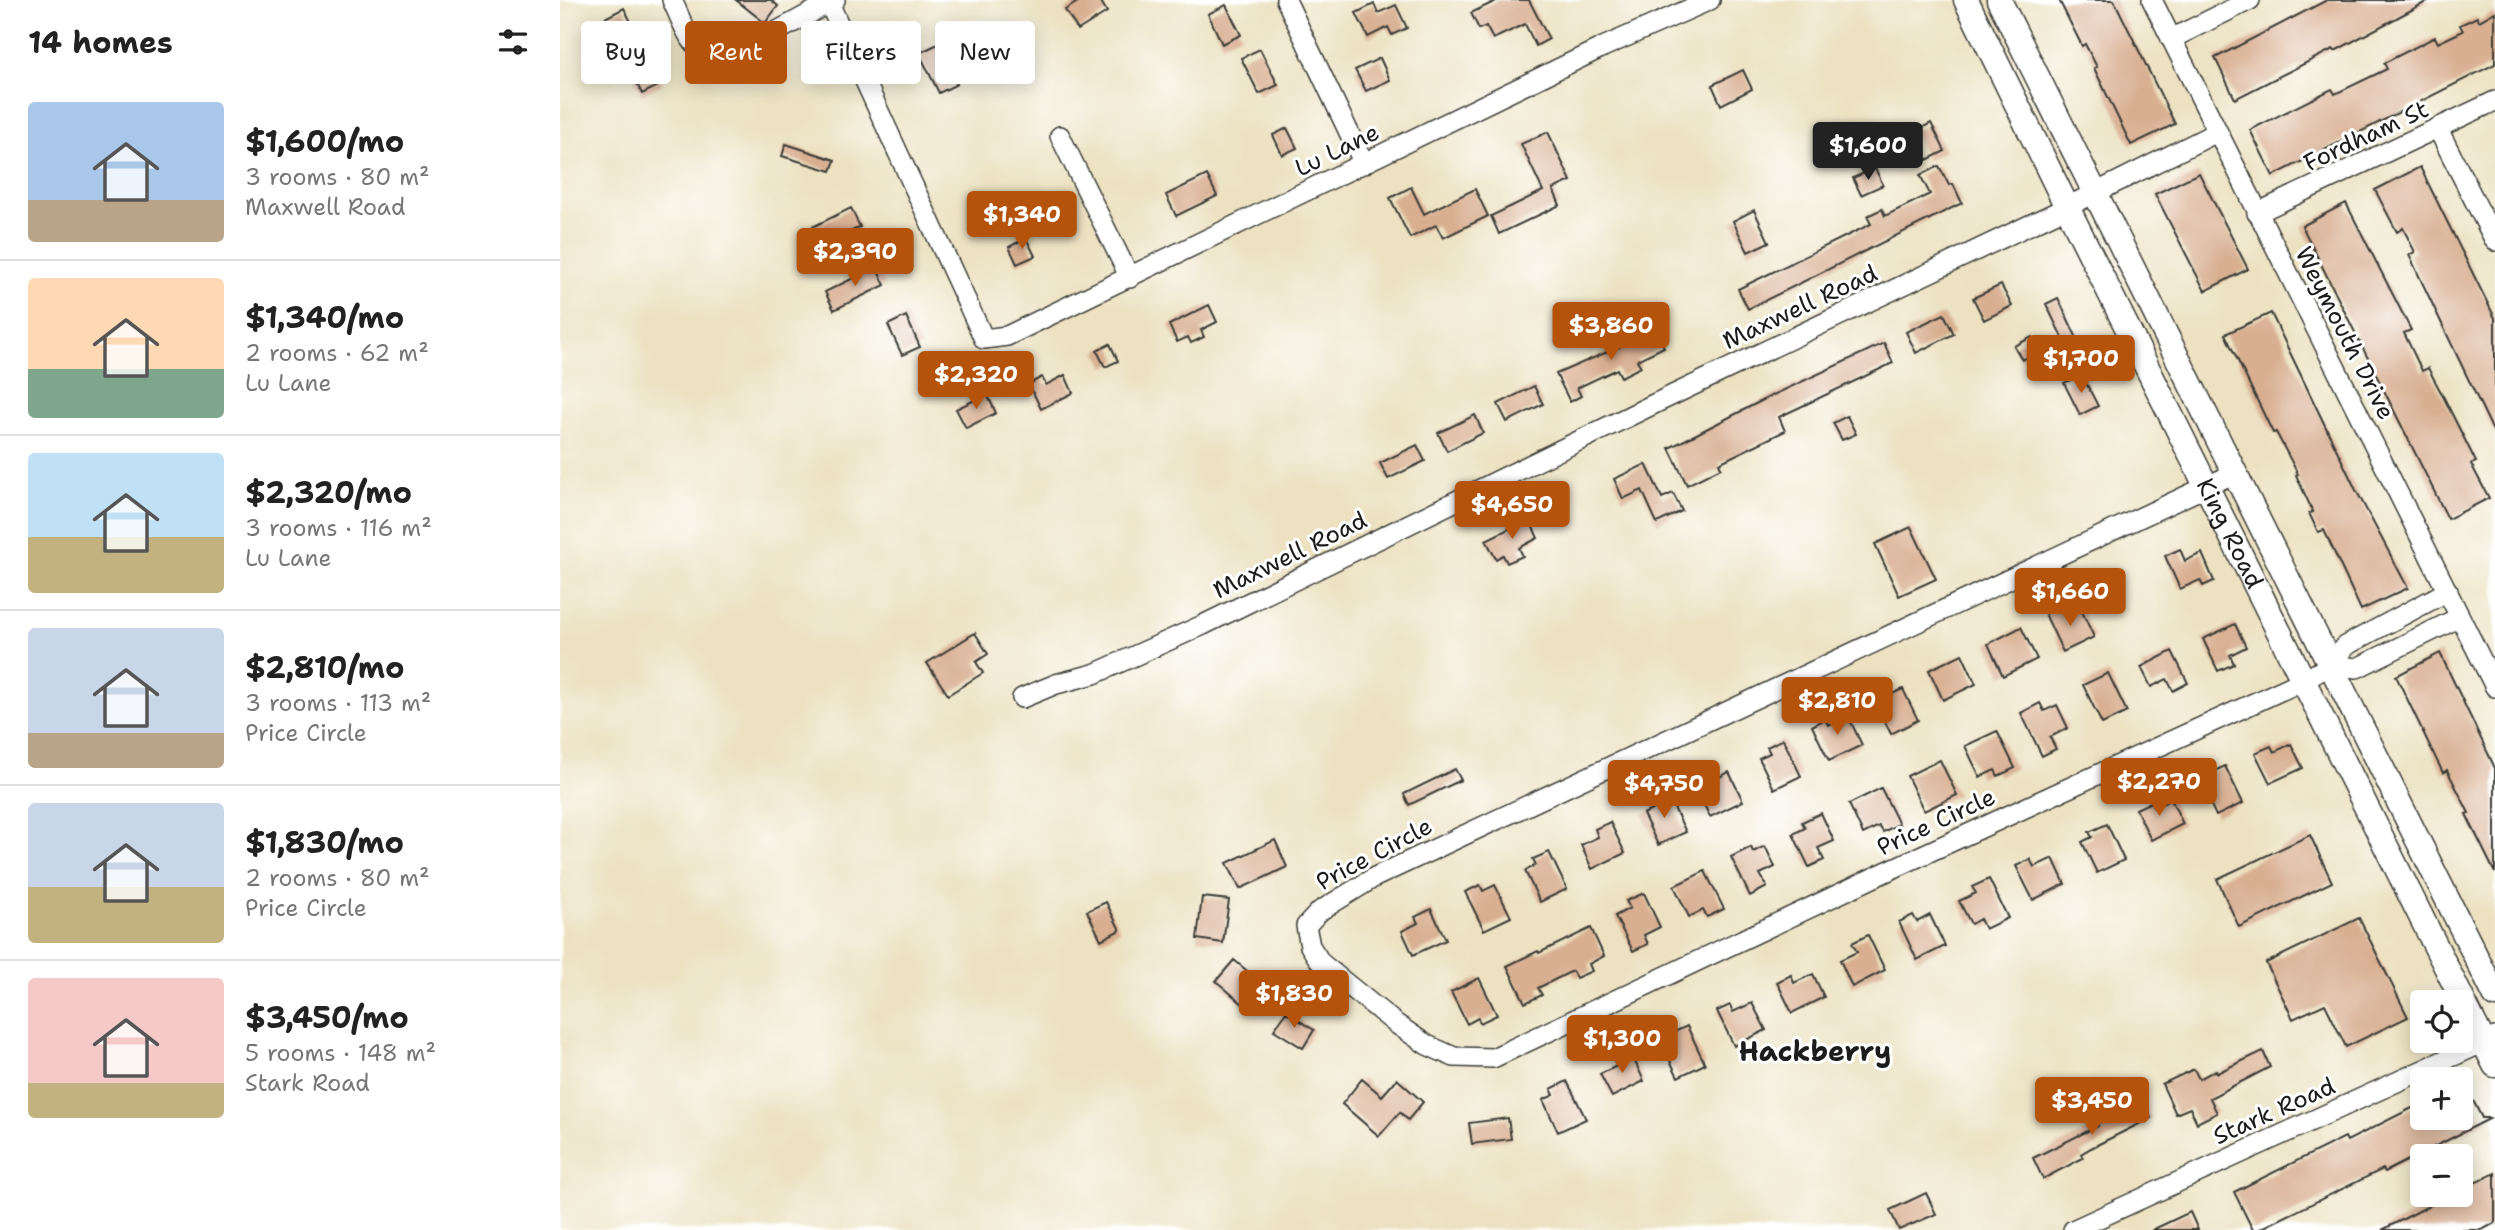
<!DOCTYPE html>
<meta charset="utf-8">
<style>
:root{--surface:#fff;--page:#f6f6f6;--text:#222;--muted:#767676;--line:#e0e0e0;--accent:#b45309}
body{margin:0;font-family:"Shantell Sans",sans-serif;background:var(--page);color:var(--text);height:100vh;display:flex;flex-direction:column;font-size:26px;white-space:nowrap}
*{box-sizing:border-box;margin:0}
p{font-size:23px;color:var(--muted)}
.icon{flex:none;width:38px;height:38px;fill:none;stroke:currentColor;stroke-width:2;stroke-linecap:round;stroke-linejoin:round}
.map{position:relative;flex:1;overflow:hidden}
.details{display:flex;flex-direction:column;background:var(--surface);width:560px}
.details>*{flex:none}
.banner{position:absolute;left:21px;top:21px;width:665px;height:63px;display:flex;gap:14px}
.tools{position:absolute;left:1850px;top:990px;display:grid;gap:14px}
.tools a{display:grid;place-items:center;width:63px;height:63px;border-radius:7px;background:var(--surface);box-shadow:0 4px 18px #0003;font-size:35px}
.price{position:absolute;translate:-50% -60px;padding:0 16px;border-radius:7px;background:var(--accent);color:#fff;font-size:23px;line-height:46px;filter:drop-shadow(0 2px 4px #0008)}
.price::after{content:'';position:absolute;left:50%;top:42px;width:21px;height:16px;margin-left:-10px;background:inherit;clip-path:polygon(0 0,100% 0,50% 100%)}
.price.on{background:#222;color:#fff}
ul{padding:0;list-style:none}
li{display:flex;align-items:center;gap:21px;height:175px;padding:0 28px}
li+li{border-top:2px solid var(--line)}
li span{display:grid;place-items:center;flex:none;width:196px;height:140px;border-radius:7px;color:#555}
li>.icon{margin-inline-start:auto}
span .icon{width:84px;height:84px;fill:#fffc;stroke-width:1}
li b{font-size:30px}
h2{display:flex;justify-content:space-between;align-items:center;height:84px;padding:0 28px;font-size:30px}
.tag{padding:0 24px;border-radius:7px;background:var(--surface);box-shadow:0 4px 18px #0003;font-size:24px;line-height:63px}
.tag.on{background:var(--accent);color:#fff}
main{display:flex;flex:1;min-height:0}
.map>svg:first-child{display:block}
.building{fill:#d8af91}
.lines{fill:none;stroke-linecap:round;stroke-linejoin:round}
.minor-casing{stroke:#3b3a35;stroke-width:22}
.tertiary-casing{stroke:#3b3a35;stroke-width:27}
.minor{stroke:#fff;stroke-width:19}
.tertiary{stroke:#fff;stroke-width:24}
.labels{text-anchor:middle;stroke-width:6;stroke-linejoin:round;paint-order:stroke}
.street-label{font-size:24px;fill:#1c1c1c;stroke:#fff}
.quarter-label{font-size:28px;font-weight:bold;fill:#1c1c1c;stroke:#fff}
</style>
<main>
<section class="details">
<h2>14 homes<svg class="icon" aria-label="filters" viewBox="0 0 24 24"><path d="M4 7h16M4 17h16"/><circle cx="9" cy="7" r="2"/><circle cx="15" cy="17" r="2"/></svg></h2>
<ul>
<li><span style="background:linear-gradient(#a9c7e8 70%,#b9a48a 0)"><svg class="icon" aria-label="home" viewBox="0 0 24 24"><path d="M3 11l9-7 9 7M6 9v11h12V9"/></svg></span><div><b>$1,600/mo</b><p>3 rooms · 80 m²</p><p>Maxwell Road</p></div></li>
<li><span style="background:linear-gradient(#ffd9b3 65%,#7fa58c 0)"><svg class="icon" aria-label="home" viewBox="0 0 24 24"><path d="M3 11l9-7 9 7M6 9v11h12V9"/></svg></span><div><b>$1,340/mo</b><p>2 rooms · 62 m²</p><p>Lu Lane</p></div></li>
<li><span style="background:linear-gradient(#bfe0f5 60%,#c2b280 0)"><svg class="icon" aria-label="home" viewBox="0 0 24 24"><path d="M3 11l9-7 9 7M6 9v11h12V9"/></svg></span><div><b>$2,320/mo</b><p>3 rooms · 116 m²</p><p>Lu Lane</p></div></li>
<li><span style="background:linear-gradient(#c9d6e8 75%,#b9a48a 0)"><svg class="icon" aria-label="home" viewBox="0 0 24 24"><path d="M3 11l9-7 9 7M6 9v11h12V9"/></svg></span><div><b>$2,810/mo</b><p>3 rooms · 113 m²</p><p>Price Circle</p></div></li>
<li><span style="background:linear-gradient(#c9d6e8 60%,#c2b280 0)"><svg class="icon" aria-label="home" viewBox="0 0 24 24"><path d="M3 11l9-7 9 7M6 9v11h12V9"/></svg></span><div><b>$1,830/mo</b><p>2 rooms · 80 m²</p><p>Price Circle</p></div></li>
<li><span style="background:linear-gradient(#f6c9c9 75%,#c2b280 0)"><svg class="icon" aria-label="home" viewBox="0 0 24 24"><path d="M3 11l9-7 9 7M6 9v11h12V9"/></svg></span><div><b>$3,450/mo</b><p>5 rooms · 148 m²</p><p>Stark Road</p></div></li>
</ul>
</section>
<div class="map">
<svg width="1935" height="1230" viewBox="0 0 1935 1230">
<rect width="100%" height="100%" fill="#fff"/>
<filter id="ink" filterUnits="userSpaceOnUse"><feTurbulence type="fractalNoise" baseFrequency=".0143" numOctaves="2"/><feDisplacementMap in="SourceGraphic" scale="14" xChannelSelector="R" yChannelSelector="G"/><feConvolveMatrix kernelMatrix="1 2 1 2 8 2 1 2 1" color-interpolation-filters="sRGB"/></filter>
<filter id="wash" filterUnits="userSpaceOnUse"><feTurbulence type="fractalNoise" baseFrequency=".00686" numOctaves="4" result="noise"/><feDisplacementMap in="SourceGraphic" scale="28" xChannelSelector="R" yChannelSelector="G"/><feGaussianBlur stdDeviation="1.57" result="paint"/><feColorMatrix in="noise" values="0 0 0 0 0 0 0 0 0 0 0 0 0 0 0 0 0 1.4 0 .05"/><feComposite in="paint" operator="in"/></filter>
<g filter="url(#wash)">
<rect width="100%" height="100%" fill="#ece2c2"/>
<g id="blocks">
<path class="building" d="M176 0H211L218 6 205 23Z
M521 0H540L547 12 518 30 505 10Z
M938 0H969L989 39 976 46 965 24 933 39 926 26 919 29 911 13Z
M1499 0H1554L1615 124 1571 145 1534 68 1537 67 1525 44 1522 46Z
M1767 0H1870L1775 51 1773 49 1675 99 1655 58Z
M814 4 818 13 836 5 847 28 832 35 828 27 808 37 796 13Z
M666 5 681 35 662 44 648 14Z
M64 8 102 84 82 94 45 18Z
M1935 12V64L1713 176 1690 130 1772 89 1775 94 1827 69 1824 63 1875 37 1878 43 1903 31 1900 25 1917 17 1919 21Z
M412 28 417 39 383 55 397 84 379 93 359 53Z
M700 49 718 85 699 94 681 58Z
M820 58 830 80 806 91 795 70Z
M1183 70 1192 89 1161 105 1152 85Z
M1371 123 1385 151 1367 160 1354 132Z
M727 128 737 148 722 155 713 135Z
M1305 128 1320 160 1307 166 1292 134Z
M988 132 1011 181 993 189 1000 205 939 234 931 216 983 191 961 144Z
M226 144 275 160 271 171 222 156Z
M1379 166 1389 185 1393 184 1402 203 1188 309 1178 289 1311 224 1307 216 1322 209 1325 216 1370 194 1360 175Z
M1860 167 1935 318V435L1849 255 1855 252 1843 228 1837 232 1815 190Z
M1315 168 1323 185 1301 195 1293 178Z
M1639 173 1688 269 1645 291 1595 194Z
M647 175 657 196 616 216 606 195Z
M851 187 864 214 915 189 928 216 883 238 876 225 850 238 830 198Z
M1786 203 1851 330 1844 333 1862 371 1868 368 1883 396 1916 462 1911 464 1929 498 1888 519 1742 226Z
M291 208 300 227 249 252 240 233Z
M1194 210 1209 242 1188 252 1173 221Z
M466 238 475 256 457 264 449 247Z
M316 267 325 285 274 310 265 292Z
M1441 285 1452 306 1424 320 1413 298Z
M1498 298 1523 351 1511 356 1486 304Z
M649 305 657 322 641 330 644 337 631 343 628 337 617 342 609 325Z
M1711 313 1796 490 1848 588 1801 610 1764 530 1758 532 1749 513 1753 512 1736 475 1738 474 1716 432 1713 433 1665 334Z
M1384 314 1394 334 1356 353 1346 332Z
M346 316 360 347 342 355 328 325Z
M1096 329 1104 347 1077 360 1081 367 1061 377 1057 369 1017 388 1021 396 1010 402 996 374 1059 347 1054 337 1069 330 1074 339Z
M1472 337 1479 352 1462 360 1454 346Z
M1324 343 1333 363 1219 417 1225 431 1159 463 1161 468 1127 485 1109 448 1209 397Z
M550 344 558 361 545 367 537 351Z
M505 375 513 393 481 409 469 384 482 377 486 385Z
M1522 375 1538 406 1520 415 1504 383Z
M974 386 983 404 947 422 938 404Z
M427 394 436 413 406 428 396 409Z
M915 415 923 433 887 451 878 433Z
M1287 416 1296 434 1282 440 1273 423Z
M857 445 865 461 828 479 820 463Z
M1086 464 1102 498 1113 493 1122 511 1097 523 1082 490 1063 499 1054 479Z
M969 519 978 538 959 548 963 556 947 563 943 555 936 559 926 540Z
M1351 527 1376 579 1339 596 1315 544Z
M1620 549 1625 561 1642 553 1654 581 1643 586 1640 580 1620 589 1605 556Z
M1500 607 1504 615 1520 607 1534 637 1503 652 1485 614Z
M1675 624 1686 647 1670 655 1674 664 1658 671 1643 639Z
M1461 627 1477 659 1443 676 1428 644Z
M415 633 428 654 416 662 423 673 388 695 367 663Z
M1612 651 1628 683 1613 691 1607 679 1591 687 1581 667Z
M1880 653 1935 768V873L1906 814 1909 813 1887 770 1883 773 1836 676Z
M1402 654 1416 684 1383 700 1369 670Z
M1548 673 1567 712 1542 724 1523 685Z
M1327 689 1330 695 1343 689 1358 720 1331 734 1312 696Z
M1480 703 1484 711 1497 705 1508 728 1490 737 1496 749 1482 756 1461 713Z
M1288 716 1302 745 1269 761 1252 726 1265 719 1268 725Z
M1437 731 1455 768 1438 776 1435 770 1420 777 1405 746Z
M1223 739 1241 776 1214 789 1199 758 1210 753 1207 747Z
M1731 744 1743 768 1710 783 1695 753 1711 746 1714 752Z
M1380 760 1397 795 1364 811 1347 776Z
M1665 766 1683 803 1656 816 1641 784 1651 779 1648 774Z
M895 769 901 780 849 805 844 794Z
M1169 772 1183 801 1150 817 1133 782 1146 776 1149 782Z
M1321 788 1339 824 1323 832 1319 826 1303 834 1289 804Z
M1107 794 1126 832 1098 845 1083 814 1094 809 1090 802Z
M1611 799 1623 824 1591 840 1576 809 1591 802 1594 808Z
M1261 813 1274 841 1258 848 1264 860 1249 867 1233 834 1245 828 1242 822Z
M1050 822 1065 853 1032 869 1021 845 1038 837 1035 829Z
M1547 824 1564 860 1537 873 1522 842 1532 837 1529 832Z
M1750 835 1772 882 1679 927 1657 879Z
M715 840 727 867 680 889 667 863Z
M1205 846 1215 867 1200 874 1207 887 1190 896 1171 857 1191 847 1193 852Z
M989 852 1007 889 980 902 965 871 976 865 973 859Z
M1493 858 1505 884 1473 900 1456 866 1470 859 1474 867Z
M1145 871 1164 909 1147 917 1143 910 1129 917 1114 886Z
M1429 879 1448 918 1425 929 1420 919 1411 924 1399 901 1416 893 1412 887Z
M920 885 923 891 935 885 951 917 924 930 905 892Z
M1084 893 1100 927 1084 935 1088 944 1073 951 1055 916 1070 908 1066 901Z
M642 897 669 900 663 943 637 939Z
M546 902 560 930 541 940 527 911Z
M871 909 886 940 853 955 842 931 858 923 855 917Z
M1353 915 1357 922 1370 915 1385 946 1357 960 1339 922Z
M1799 918 1848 1017 1786 1047 1765 1004 1733 1019 1706 963Z
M1031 928 1044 956 1029 964 1032 971 1016 978 1012 971 978 988 982 995 965 1003 947 966 978 951 979 953Z
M1308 935 1325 970 1292 987 1280 960 1297 952 1292 943Z
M674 960 691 974 686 979 698 989 684 1005 656 981Z
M1253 974 1264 997 1232 1013 1217 982 1231 975 1234 983Z
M919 978 937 1015 920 1023 918 1018 907 1024 891 992Z
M1192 1003 1206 1030 1174 1046 1157 1011 1170 1005 1173 1012Z
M726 1012 754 1030 743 1048 714 1030Z
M1127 1026 1145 1064 1118 1077 1103 1046 1114 1041 1110 1034Z
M1070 1051 1084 1081 1052 1097 1040 1074 1057 1066 1053 1059Z
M1703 1051 1710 1067 1650 1098 1657 1113 1637 1123 1630 1108 1616 1114 1602 1084 1634 1069 1639 1079 1656 1070 1657 1073Z
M1900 1075 1922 1118H1931L1825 1172 1823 1169 1698 1230H1693L1674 1192 1785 1137 1787 1141 1862 1103V1118H1900Z
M802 1079 822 1096 837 1079 863 1102 848 1120 840 1112 819 1136 782 1104Z
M1007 1081 1026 1119 998 1132 983 1100 994 1095 991 1089Z
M1580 1097 1591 1118 1531 1148 1521 1154 1523 1158 1483 1179 1473 1158 1538 1126 1535 1119Z
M948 1118 951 1139 912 1144 909 1123Z
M1935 1173V1223L1922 1230H1822L1890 1195H1900V1190Z
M1366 1193 1376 1214 1339 1230 1330 1210Z
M1630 1212 1638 1230H1592Z"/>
</g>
</g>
<g filter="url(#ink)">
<use href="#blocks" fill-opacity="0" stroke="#3b3a35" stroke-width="2"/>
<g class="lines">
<defs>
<path id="minor" d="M112 0C120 16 129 47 147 53 174 61 249 12 275 0
M726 0 804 164
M1592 0 1935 687
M269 3 424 339 447 336 1043 47 1150 0
M1611 39 1690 0
M1878 129 1935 241
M500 136 570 278
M1697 213 1935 101
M1675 473 815 877 760 911 746 926 750 946 761 963 835 1023 867 1045 894 1057 933 1058 1321 874 1744 680 1771 665 1785 646 1888 591
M1771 665 1797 668 1900 617
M462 698 496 684 534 674 643 625 1094 404 1507 207 1657 132
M1513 1230 1935 1037"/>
<g id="tertiary">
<path id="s1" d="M1406 0 1507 207 1935 1065"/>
<path d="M1439 0 1935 995"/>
</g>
</defs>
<use href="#minor" class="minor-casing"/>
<use href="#tertiary" class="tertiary-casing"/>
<use href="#minor" class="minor"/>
<use href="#tertiary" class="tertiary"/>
</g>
</g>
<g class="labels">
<g class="street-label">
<text transform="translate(1806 136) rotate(-25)" y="8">Fordham St</text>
<text transform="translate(777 150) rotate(-26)" y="8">Lu Lane</text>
<text transform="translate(1240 307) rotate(-25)" y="8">Maxwell Road</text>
<text transform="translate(1785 333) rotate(63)" y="8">Weymouth Drive</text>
<text dy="8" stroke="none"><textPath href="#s1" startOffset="595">King Road</textPath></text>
<text transform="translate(730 555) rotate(-26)" y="8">Maxwell Road</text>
<text transform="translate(1376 822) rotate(-25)" y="8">Price Circle</text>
<text transform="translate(814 854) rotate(-28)" y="8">Price Circle</text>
<text transform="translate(1714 1111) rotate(-24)" y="8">Stark Road</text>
</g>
<g class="quarter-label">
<text x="1255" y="1061">Hackberry</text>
</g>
</g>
</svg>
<div class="tools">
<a><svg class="icon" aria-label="locate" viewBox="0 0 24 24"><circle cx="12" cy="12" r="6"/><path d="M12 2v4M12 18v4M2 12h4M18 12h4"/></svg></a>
<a>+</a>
<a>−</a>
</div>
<b class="price on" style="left:1308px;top:182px">$1,600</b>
<b class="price" style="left:462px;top:251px">$1,340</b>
<b class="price" style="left:295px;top:288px">$2,390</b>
<b class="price" style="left:1051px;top:362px">$3,860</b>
<b class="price" style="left:1521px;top:395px">$1,700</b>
<b class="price" style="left:416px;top:411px">$2,320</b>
<b class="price" style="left:952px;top:541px">$4,650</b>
<b class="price" style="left:1510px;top:628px">$1,660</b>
<b class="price" style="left:1277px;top:737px">$2,810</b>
<b class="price" style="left:1599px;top:818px">$2,270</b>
<b class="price" style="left:1104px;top:820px">$4,750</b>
<b class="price" style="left:734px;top:1030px">$1,830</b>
<b class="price" style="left:1062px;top:1075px">$1,300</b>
<b class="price" style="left:1532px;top:1137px">$3,450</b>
<div class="banner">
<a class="tag">Buy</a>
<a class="tag on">Rent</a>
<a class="tag">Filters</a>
<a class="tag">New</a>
</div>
</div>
</main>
